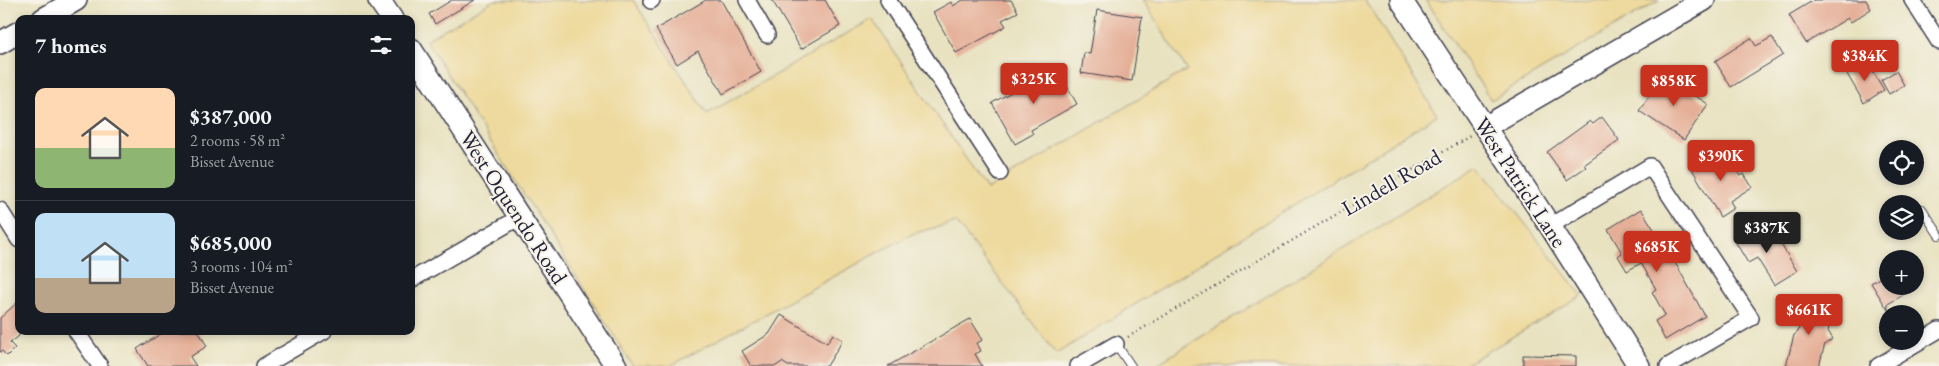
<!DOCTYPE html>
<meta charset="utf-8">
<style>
:root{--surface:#171b24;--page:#20242c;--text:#f1f3f6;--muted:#9ea1a6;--line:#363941;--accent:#c8321e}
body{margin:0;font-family:"EB Garamond",serif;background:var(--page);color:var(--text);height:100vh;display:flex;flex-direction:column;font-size:19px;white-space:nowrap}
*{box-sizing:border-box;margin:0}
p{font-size:16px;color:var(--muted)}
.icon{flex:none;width:28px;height:28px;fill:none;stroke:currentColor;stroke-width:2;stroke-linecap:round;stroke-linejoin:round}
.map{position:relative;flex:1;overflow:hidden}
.side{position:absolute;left:15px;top:15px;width:400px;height:320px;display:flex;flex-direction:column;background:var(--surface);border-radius:10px;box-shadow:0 2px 8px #0003}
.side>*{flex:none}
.controls{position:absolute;left:1879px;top:140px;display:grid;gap:10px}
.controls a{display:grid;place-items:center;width:45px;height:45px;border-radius:50%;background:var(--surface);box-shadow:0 2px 8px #0003;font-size:25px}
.price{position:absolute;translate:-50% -42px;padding:0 11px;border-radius:5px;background:var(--accent);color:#fff;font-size:16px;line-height:32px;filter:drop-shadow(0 1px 2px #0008)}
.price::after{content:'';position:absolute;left:50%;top:30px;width:15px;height:11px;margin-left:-8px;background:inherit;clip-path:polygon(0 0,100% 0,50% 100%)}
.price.on{background:#222;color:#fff}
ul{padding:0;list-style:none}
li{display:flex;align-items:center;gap:15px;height:125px;padding:0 20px}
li+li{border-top:1px solid var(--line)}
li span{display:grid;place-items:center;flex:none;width:140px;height:100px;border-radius:10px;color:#555}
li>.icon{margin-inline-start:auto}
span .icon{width:60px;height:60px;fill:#fffc;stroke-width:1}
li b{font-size:21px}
h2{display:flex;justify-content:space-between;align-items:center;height:60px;padding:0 20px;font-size:21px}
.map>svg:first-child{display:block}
.sand{fill:#eeda9e;stroke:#887e6c}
.building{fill:#e5ae96}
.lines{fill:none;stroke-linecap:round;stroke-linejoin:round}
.lane-casing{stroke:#403f4f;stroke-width:10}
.street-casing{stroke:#403f4f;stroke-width:18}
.secondary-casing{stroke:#403f4f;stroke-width:24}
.path{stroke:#403f4f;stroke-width:2.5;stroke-dasharray:1 4;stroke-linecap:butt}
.lane{stroke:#fff;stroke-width:8}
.street{stroke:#fff;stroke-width:15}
.secondary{stroke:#fff;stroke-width:21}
.labels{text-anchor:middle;stroke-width:4;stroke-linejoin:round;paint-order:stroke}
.street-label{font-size:22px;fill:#22223b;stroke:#f7f3e8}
</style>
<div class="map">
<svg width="1939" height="366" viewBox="0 0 1939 366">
<rect width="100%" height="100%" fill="#f7f3e8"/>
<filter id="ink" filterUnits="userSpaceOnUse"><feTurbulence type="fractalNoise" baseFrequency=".02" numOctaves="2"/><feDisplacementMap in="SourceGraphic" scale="10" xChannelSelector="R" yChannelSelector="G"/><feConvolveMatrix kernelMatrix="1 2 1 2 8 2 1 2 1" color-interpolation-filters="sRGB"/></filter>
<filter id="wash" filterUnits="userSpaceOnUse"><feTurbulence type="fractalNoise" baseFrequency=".0096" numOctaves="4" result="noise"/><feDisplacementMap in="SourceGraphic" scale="20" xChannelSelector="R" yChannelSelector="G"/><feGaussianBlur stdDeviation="1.12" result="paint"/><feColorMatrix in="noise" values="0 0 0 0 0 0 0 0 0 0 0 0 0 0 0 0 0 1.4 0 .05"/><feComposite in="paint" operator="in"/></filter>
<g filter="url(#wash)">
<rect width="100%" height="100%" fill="#e8e2c0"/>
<path class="sand" d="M494 0H633L707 114 872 19 987 190 1187 70 1143 0H1365L1437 115 1056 354 956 222 912 234 670 366H633L426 40Z
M1426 0H1660L1491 100Z
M1479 165 1582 296 1463 366H1154Z"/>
<g id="blocks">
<path class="building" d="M452 0H475L435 24 429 14Z
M706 0H721L761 72 723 94 698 51 677 64 656 29Z
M772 0H825L840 26 801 49Z
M963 0H1011L1018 12 1002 20 1006 26 956 53 933 12 951 2 953 6Z
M1814 0H1866L1871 9 1851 22 1848 18 1806 43 1789 15Z
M1097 10 1142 17 1132 81 1081 73 1084 53 1090 54Z
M1772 37 1783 55 1731 87 1715 61 1751 38 1756 46Z
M1867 62 1884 90 1864 103 1847 74Z
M1056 67 1077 104 1031 130 1033 134 1015 144 992 103Z
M1896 71 1904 85 1889 94 1881 80Z
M1663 75 1708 104 1684 140 1639 111Z
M1602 117 1619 140 1584 165 1586 167 1567 180 1547 152 1590 121 1593 124Z
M1725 150 1740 176 1744 174 1752 187 1730 201 1734 208 1720 217 1692 169Z
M1641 209 1677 266 1705 316 1665 340 1655 321 1665 315 1652 292 1656 289 1641 263 1627 271 1618 256 1622 253 1608 229Z
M1770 226 1797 271 1774 285 1757 258 1748 263 1735 241 1749 232 1752 237Z
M1888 273V286H1918L1888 304V310L1871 283Z
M1810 296 1829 327 1828 331 1833 339 1825 344 1819 366H1786L1794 335 1798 332 1801 318 1794 305Z
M19 301V336L10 343 15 348 7 356 2 351 0 352V318Z
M781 315 827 343 833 334 843 340 827 366H788L782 362 776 366H751L742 351 769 334Z
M970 319 983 340 977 343 981 351 975 354 982 366H888Z
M165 331H198L207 346 190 357 196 366H148L137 349Z
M1523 355 1576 356V366H1523Z"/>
</g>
</g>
<g filter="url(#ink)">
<use href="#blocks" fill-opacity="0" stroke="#403f4f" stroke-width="1"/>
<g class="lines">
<defs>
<path id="lane" d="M1922 209 1939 235
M1116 344 1131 366"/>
<path id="street" d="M747 0 767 35
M888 0 1000 173
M1912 0 1939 42
M651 1 652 0
M0 210 19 240
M1550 226 1650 166 1751 318 1668 366
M411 280 520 217
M76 331 100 366
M264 366 324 331
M1078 366 1116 344
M1878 366 1939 330"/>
<path id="secondary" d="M379 0 392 19
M1401 0 1550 226 1639 366
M43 19 76 0
M0 43 19 32
M411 49 616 366
M1485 127 1704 0"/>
</defs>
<use href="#lane" class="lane-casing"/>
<use href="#street" class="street-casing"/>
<use href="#secondary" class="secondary-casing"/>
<path class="path" d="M1128 337 1470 136"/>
<use href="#lane" class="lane"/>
<use href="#street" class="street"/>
<use href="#secondary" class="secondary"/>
</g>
</g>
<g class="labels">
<g class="street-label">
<text transform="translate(1391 182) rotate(-30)" y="8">Lindell Road</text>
<text transform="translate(1521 182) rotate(57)" y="8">West Patrick Lane</text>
<text transform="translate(514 207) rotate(57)" y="8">West Oquendo Road</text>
</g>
</g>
</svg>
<div class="controls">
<a><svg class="icon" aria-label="locate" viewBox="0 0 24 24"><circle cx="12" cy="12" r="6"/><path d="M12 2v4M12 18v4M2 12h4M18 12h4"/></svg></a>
<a><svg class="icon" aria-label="layers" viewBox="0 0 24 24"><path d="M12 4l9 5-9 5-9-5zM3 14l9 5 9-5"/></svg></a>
<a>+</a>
<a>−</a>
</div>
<b class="price" style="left:1865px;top:82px">$384K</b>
<b class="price" style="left:1034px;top:105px">$325K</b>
<b class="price" style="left:1674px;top:107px">$858K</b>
<b class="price" style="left:1721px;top:182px">$390K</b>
<b class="price on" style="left:1767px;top:254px">$387K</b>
<b class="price" style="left:1657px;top:273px">$685K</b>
<b class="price" style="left:1809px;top:336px">$661K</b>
<section class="side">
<h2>7 homes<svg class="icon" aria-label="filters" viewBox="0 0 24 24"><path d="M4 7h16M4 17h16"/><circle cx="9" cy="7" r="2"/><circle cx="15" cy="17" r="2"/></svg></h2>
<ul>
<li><span style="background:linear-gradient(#ffd9b3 60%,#8fb573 0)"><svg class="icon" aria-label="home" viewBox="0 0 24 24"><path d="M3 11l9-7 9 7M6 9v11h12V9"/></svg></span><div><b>$387,000</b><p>2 rooms · 58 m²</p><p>Bisset Avenue</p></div></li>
<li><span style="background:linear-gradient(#bfe0f5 65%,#b9a48a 0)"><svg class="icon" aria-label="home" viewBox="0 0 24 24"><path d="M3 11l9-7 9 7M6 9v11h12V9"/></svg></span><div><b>$685,000</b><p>3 rooms · 104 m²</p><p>Bisset Avenue</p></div></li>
</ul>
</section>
</div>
